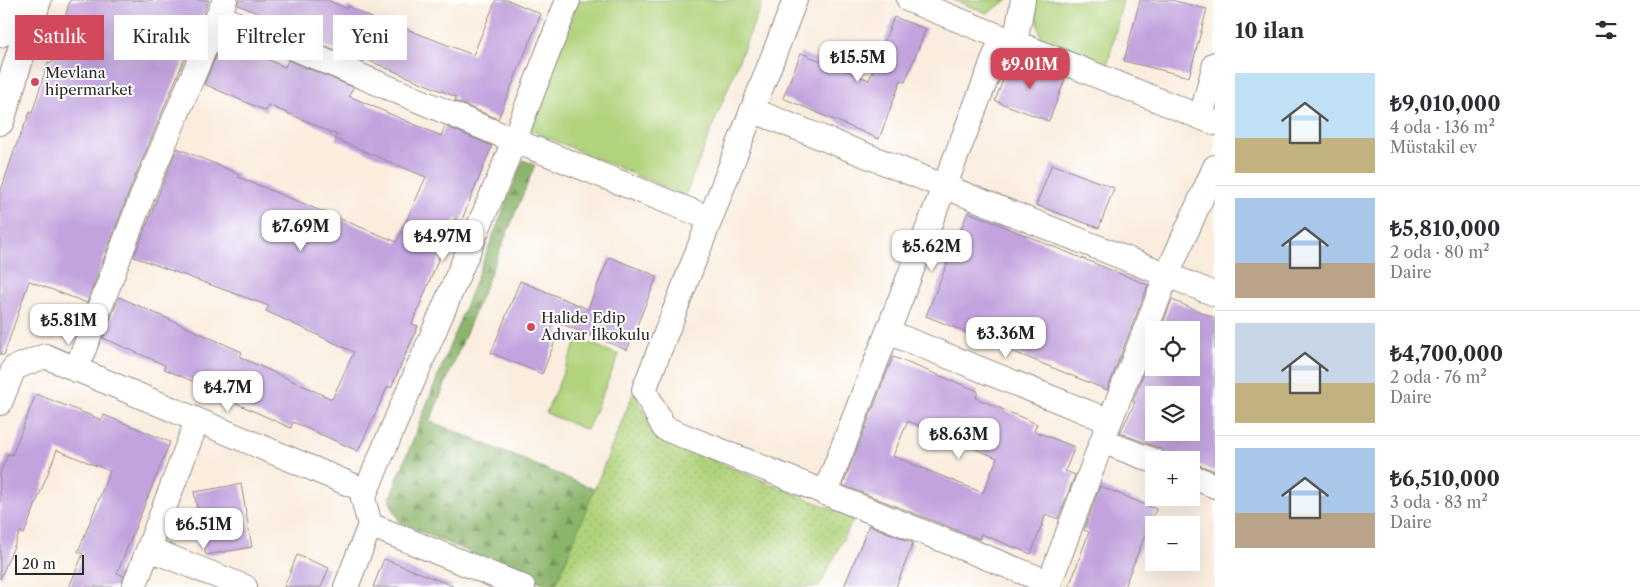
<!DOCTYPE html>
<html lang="tr">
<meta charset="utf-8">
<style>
:root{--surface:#fff;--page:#f2f2f3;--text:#2b2b33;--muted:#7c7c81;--line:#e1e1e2;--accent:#d1495b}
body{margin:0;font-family:"Libre Caslon Text",serif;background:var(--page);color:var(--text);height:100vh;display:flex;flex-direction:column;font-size:19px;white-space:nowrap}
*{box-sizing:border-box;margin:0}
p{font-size:16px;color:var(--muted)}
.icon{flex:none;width:28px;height:28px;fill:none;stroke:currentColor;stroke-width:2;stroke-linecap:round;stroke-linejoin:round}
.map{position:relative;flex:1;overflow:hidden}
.drawer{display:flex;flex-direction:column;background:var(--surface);width:425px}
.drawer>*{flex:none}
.guide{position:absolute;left:15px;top:15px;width:475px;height:45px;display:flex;gap:10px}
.controls{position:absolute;left:1145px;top:321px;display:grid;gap:10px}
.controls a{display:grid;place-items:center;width:55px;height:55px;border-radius:0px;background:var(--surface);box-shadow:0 5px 20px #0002;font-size:25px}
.scale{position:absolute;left:15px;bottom:12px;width:69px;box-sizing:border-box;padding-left:5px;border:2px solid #2b2b2b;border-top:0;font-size:14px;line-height:18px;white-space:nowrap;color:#2b2b2b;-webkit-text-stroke:4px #fff;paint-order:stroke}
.price{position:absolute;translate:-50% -42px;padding:0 11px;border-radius:10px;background:#fff;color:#222;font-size:16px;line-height:32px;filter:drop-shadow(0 1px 2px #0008)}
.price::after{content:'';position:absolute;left:50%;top:30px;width:15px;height:11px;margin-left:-8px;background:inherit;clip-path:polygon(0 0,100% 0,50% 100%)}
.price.active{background:var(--accent);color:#fff}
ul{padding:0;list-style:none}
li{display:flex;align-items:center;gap:15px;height:125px;padding:0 20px}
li+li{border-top:1px solid var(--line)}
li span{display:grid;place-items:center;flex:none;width:140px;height:100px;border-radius:0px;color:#555}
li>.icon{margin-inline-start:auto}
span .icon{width:60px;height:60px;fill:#fffc;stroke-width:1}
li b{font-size:21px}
h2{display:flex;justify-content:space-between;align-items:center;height:60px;padding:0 20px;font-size:21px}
.tag{padding:0 18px;border-radius:0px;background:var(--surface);box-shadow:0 5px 20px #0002;font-size:18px;line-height:45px}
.tag.active{background:var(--accent);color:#fff}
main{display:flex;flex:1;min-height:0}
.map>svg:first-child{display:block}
.grass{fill:#b0d37c;stroke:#6e7f54}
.forest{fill:url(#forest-firs);stroke:#5c704c}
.park{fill:url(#park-dots);stroke:#6e7f54}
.building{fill:#c2a3de;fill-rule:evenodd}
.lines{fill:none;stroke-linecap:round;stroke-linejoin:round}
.minor-casing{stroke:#928c84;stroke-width:26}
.major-casing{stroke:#928c84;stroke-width:30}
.minor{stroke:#fff;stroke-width:24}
.major{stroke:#fff;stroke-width:28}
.poi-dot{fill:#d1495b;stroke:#fff;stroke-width:2}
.labels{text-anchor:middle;stroke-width:4;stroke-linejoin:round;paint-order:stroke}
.poi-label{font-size:15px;fill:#2b2b2b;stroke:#fff;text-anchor:start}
</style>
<main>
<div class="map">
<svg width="1215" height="587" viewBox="0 0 1215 587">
<defs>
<pattern id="forest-firs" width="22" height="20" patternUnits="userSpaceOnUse" patternTransform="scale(1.25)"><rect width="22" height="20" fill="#8cb56c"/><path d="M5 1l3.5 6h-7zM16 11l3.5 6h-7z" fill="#739359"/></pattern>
<pattern id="park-dots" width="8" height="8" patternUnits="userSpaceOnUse" patternTransform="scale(1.25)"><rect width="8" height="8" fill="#b0d37c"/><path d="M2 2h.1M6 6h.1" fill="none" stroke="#98b56b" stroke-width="1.8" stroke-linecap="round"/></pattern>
</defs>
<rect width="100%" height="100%" fill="#fff"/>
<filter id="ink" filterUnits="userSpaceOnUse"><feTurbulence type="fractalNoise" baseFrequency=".02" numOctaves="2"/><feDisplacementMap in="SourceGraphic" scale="10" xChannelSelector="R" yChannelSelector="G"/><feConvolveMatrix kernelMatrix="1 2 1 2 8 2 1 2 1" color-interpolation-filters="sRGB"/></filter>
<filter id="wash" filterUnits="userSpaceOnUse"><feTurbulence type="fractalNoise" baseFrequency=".0096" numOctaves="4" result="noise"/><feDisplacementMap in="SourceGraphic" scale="20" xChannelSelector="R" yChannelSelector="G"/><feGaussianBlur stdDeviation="1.12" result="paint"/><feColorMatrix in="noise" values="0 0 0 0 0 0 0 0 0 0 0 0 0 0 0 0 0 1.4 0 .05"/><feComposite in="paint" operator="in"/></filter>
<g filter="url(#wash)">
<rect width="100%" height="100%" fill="#faedde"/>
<path class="grass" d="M578 0H763L685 196 530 130Z
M953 0H1008L987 13Z
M1034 0H1123L1107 67 1041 39Z
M578 338 619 355 587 430 546 413Z"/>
<path class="forest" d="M523 160 535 165 430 421 594 489 640 587H552L400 523 389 500Z"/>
<path class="park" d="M634 391 657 437 854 518 819 587H555Z"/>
<g id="blocks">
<path class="building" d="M70 0H209L130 189 87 303 29 281 4 355H0V194L15 148 30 112 32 113 48 62 52 63Z
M238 0H328L347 9 348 6 385 25 386 21 473 55 496 0H508L541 14 498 119 455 101 456 97 365 59 364 62 299 35 301 31 238 5Z
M1140 0H1171L1207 9 1189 77 1124 61Z
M894 17 926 29 905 82 901 80 879 139 783 98 801 53 869 80Z
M223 40 285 67 288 60 353 87 349 96 441 136 445 126 492 146 461 222 455 219 412 324 418 326 391 388 388 386 358 451 293 422 291 428 229 400 230 397 164 369 165 365 103 338 119 297 242 352 240 357 332 399 354 352 266 311 269 306 134 257 177 148 239 174 238 177 397 242 426 177 335 139 337 135 304 120 268 105 266 111 204 84Z
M1011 59 1065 79 1049 121 995 101Z
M1052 164 1114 188 1099 228 1036 205Z
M968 212 1148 285 1107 390 926 316Z
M609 257 657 276 627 350 562 324 542 374 491 353 520 281 588 309Z
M1172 300 1215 318V471L1191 462V460L1174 455 1173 458 1159 448 1120 433 1135 402 1133 401 1154 347V368H1191V330H1160ZM1154 395H1191V432H1154Z
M893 357 978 391 976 398 1037 424 1034 431 1075 447 1065 471 1075 475 1058 519 1046 514 1031 554 981 534 979 539 843 485ZM908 421 997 458 983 493 893 456Z
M36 394 102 420 104 415 170 442 117 573 124 576 121 587H69L83 554 78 552 110 471 57 450 24 534 20 532 0 579V473L8 454 12 455Z
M241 484 252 547 206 555 194 492Z
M1100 486 1156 509 1124 587H1069L1089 532 1084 530Z
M869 525 913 543 896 587H844Z
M297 555 329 568 321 587H284Z
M384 559 453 586V587H373Z"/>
</g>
</g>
<g filter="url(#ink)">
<use href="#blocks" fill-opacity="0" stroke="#928c84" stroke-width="1"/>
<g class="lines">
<defs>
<path id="minor" d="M795 0 644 390 664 428 1050 583
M909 0 1215 123
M218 16 513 140 709 218
M1015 43 1023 0
M752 110 1215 294
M1201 117 1215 64
M888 332 1109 421
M76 370 143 194 225 0
M0 403 14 368 45 356 366 491
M1102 441 1154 461
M1191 476 1215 486
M825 493 1002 38
M370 525 523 587
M149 549 245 587
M134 587 197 421
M346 587 370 525 363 498 501 174 568 0
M1048 587 1102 441 1167 275 1215 167"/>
<path id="major" d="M0 33 10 0
M0 121 37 0"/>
</defs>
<use href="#minor" class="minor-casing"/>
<use href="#major" class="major-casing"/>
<use href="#minor" class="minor"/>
<use href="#major" class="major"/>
</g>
</g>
<g class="poi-dot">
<circle cx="35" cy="82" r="5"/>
<circle cx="531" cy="327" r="5"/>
</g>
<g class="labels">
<g class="poi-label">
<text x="45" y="78">Mevlana<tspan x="45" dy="17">hipermarket</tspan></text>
<text x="541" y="323">Halide Edip<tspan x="541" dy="17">Adıvar İlkokulu</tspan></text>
</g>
</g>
</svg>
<div class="controls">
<a><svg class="icon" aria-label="locate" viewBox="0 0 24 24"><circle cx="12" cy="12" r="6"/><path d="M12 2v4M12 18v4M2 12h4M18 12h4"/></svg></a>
<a><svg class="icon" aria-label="layers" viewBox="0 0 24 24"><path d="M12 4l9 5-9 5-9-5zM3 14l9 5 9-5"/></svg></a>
<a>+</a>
<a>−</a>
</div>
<div class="scale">20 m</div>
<b class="price" style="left:858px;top:83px">₺15.5M</b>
<b class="price active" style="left:1030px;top:90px">₺9.01M</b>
<b class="price" style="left:301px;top:252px">₺7.69M</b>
<b class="price" style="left:443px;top:262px">₺4.97M</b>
<b class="price" style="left:932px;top:272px">₺5.62M</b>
<b class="price" style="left:69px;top:346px">₺5.81M</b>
<b class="price" style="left:1006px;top:359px">₺3.36M</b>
<b class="price" style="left:228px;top:413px">₺4.7M</b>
<b class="price" style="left:959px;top:460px">₺8.63M</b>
<b class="price" style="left:204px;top:550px">₺6.51M</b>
<div class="guide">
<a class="tag active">Satılık</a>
<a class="tag">Kiralık</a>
<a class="tag">Filtreler</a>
<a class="tag">Yeni</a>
</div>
</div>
<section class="drawer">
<h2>10 ilan<svg class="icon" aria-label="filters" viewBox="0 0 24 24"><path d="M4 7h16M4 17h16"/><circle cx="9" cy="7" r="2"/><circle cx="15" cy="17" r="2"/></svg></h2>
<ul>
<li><span style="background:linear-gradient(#bfe0f5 65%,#c2b280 0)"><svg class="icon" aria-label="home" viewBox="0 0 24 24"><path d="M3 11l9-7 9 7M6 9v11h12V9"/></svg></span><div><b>₺9,010,000</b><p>4 oda · 136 m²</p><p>Müstakil ev</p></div></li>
<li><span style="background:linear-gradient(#a9c7e8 65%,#b9a48a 0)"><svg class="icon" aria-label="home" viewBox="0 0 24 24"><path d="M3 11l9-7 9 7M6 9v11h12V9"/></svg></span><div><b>₺5,810,000</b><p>2 oda · 80 m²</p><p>Daire</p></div></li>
<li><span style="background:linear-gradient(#c9d6e8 60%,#c2b280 0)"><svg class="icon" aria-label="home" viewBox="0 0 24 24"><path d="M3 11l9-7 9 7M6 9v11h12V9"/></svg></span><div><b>₺4,700,000</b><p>2 oda · 76 m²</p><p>Daire</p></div></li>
<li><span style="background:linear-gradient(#a9c7e8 65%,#b9a48a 0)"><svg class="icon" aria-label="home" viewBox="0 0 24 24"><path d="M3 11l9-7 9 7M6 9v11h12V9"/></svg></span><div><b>₺6,510,000</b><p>3 oda · 83 m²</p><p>Daire</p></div></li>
</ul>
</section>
</main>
